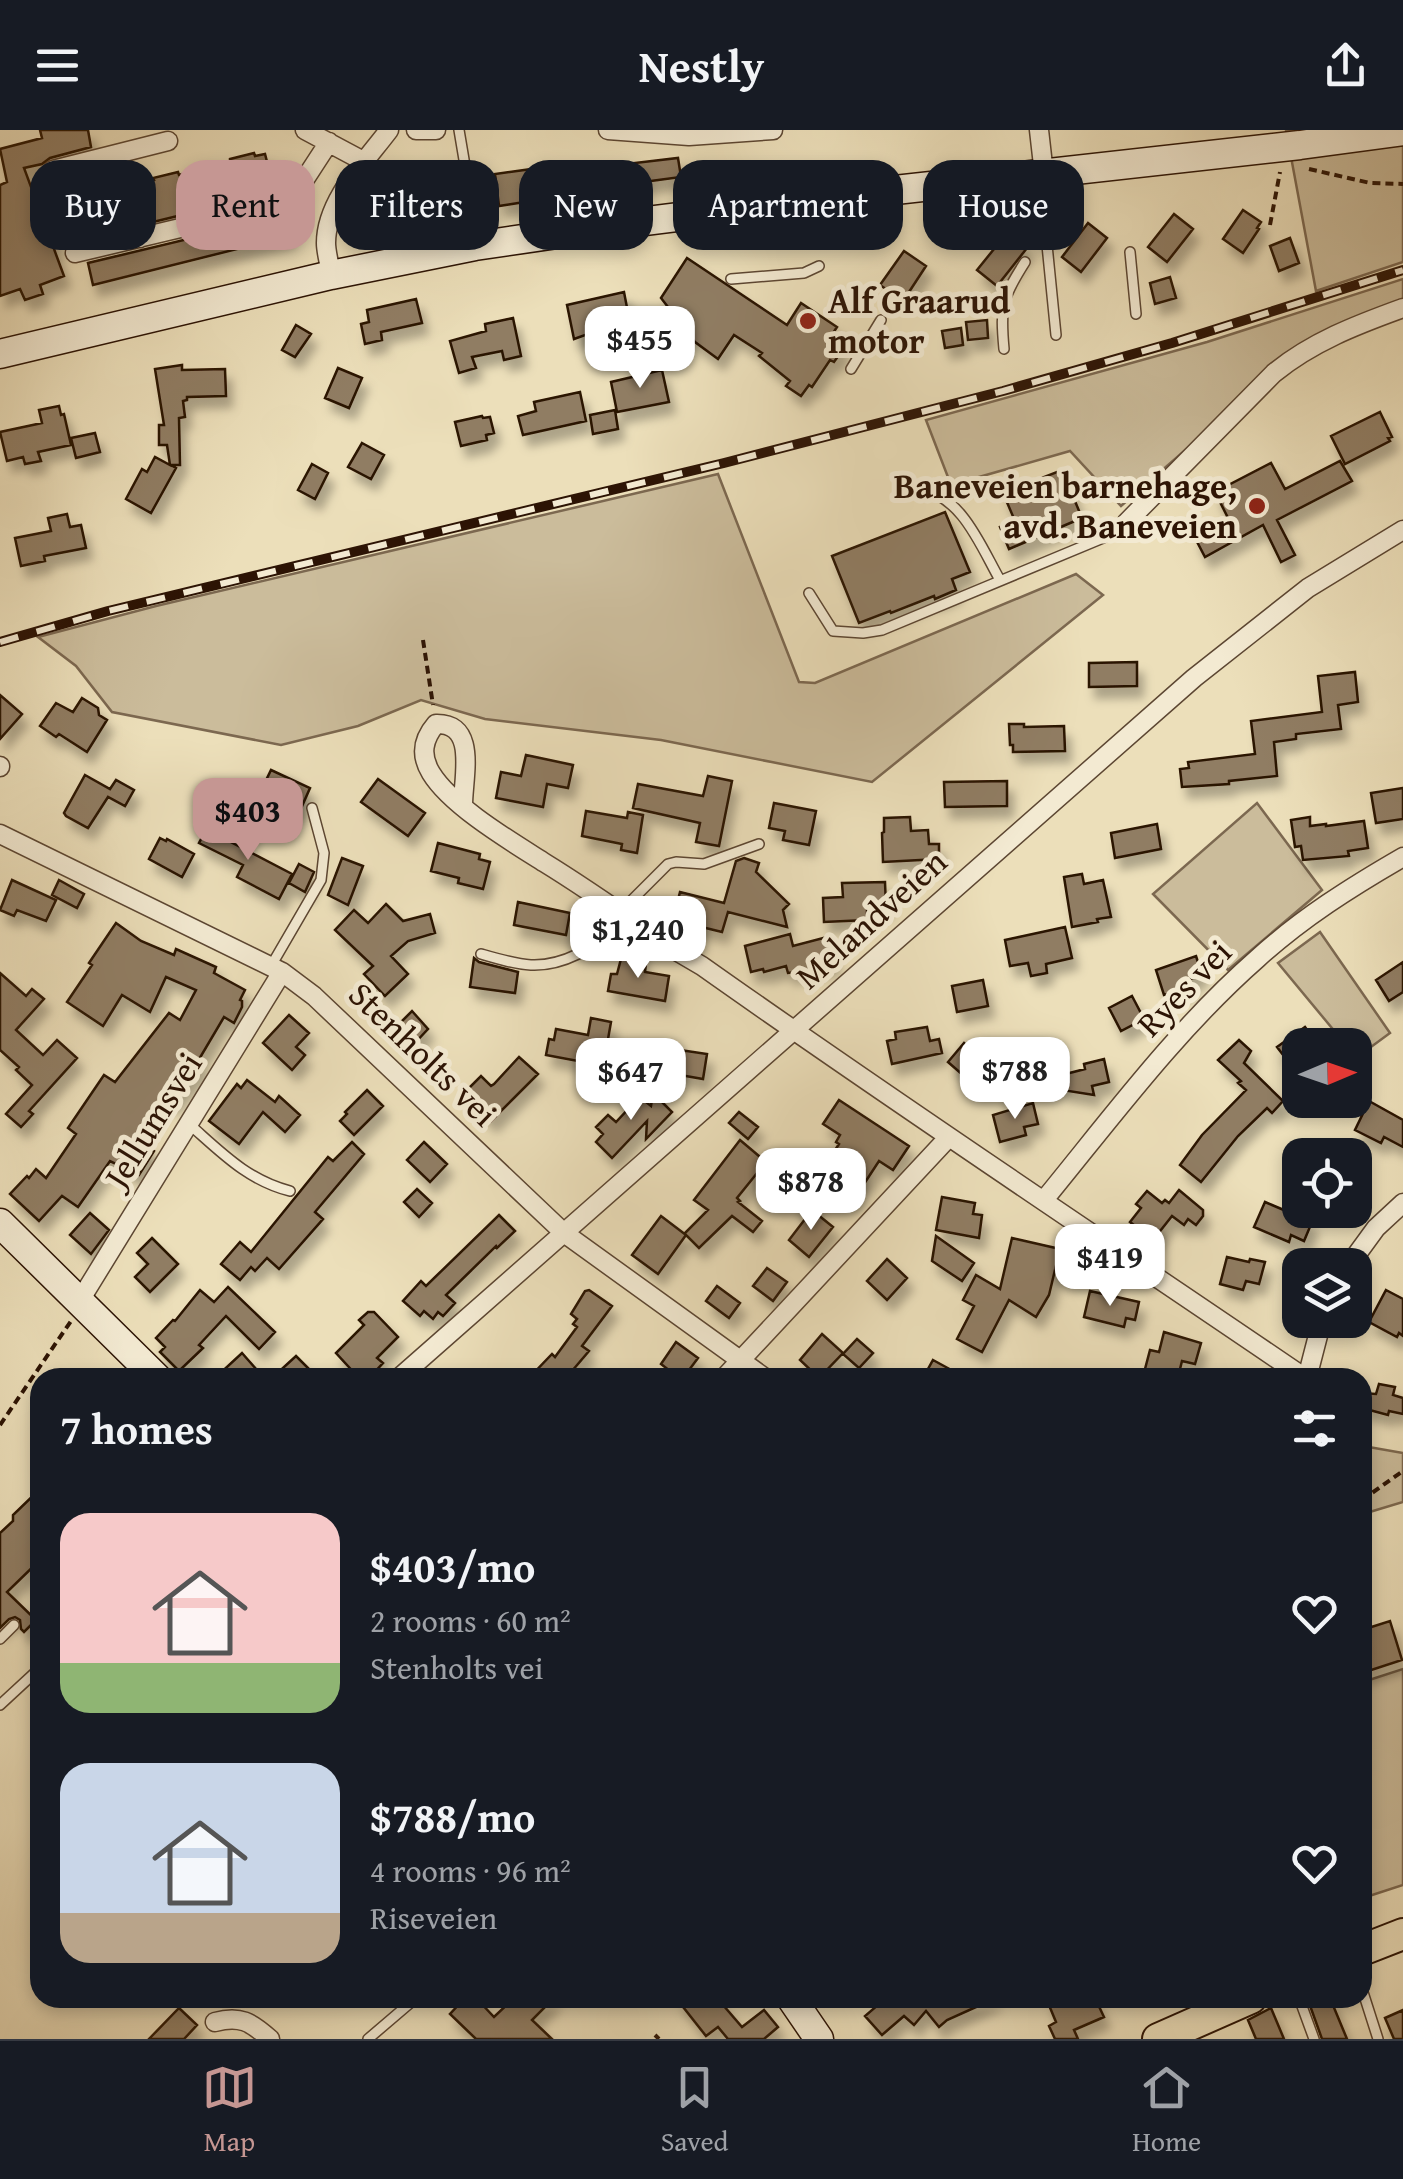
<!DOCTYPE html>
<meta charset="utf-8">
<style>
:root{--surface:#171b24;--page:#242831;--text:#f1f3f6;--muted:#9ea1a6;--line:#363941;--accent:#c59692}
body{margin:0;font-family:"Gentium Book Plus",serif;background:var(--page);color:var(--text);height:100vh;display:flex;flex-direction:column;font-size:38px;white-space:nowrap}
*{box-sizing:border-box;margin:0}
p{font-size:32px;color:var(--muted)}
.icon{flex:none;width:55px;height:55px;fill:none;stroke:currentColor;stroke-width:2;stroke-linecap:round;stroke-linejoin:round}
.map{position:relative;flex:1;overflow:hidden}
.side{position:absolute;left:30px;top:1238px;width:1342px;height:640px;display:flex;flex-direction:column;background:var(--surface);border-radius:30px;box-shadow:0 5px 15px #0003}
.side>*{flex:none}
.hud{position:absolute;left:30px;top:30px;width:1345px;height:90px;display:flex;gap:20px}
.needle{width:65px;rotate:88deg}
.fabs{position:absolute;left:1282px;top:898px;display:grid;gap:20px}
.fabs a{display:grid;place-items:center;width:90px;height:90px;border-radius:20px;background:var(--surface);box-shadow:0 5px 15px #0003;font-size:50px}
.price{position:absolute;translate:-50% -85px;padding:0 22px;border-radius:20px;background:#fff;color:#222;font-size:32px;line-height:65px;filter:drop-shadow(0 2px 5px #0008)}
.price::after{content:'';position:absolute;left:50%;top:60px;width:30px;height:22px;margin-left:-15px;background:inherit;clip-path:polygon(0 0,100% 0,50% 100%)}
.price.active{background:var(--accent);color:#111}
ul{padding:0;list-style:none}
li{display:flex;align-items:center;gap:30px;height:250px;padding:0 30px}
li span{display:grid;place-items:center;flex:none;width:280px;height:200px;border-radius:30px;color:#555}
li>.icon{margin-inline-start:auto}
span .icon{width:120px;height:120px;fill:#fffc;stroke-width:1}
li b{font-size:42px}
h2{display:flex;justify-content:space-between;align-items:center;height:120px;padding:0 30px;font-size:42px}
.pill{padding:0 35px;border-radius:30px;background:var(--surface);box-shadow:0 5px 15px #0003;font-size:35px;line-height:90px}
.pill.active{background:var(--accent);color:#111}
header{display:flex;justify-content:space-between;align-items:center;height:130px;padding:0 30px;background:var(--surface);font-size:45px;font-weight:600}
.tab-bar{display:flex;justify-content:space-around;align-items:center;height:140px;border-top:2px solid var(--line);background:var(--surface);font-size:28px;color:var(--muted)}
.tab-bar a{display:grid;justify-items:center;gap:5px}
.tab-bar .active{color:var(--accent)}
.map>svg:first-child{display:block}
.green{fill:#cbbc9b;stroke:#7c6850;stroke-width:2.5}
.building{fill:#907d63;stroke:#2c1304;stroke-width:2.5;filter:url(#shadow)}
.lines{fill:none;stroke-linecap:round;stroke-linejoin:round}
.lane-casing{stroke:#5c4632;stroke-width:12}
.street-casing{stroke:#5c4632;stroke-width:21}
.secondary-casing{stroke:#2c1304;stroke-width:31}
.primary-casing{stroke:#2c1304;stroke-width:34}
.path{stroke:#2c1304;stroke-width:4;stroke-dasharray:8 5;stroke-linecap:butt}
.lane{stroke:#f3ead2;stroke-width:9}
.street{stroke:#f3ead2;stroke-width:18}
.secondary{stroke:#f3ead2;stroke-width:28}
.primary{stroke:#ecdfba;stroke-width:30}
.rail-casing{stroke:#2c1304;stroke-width:10}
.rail{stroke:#f3ead2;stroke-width:6;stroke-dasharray:19;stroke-linecap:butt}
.poi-dot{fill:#8f2418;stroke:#f3ead2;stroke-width:4}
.labels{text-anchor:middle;stroke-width:10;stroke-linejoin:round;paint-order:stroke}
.poi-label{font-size:35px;font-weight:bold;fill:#2c1304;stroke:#f3ead2;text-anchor:start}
.street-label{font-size:35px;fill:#2c1304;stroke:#f3ead2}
</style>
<header><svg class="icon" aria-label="menu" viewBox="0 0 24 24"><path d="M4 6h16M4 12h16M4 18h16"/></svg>Nestly<svg class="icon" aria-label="share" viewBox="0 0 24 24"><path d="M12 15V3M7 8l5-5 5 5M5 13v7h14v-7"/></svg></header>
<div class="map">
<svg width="1403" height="1909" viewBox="0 0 1403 1909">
<defs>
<filter id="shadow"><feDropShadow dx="6" dy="11" stdDeviation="5" flood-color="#0004"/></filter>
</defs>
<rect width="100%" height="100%" fill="#ecdfba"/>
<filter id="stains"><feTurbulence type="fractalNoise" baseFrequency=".002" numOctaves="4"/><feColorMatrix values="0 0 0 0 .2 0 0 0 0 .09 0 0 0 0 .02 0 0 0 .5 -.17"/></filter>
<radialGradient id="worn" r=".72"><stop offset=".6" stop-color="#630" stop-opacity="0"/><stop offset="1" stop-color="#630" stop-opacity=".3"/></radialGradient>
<path class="green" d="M1286 0H1403V132L1316 161Z
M1403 149V178L1274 243 1121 376 1070 321 951 355 926 290 1207 212Z
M718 344 799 552 815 553 1076 444 1103 465 872 652 661 610 485 589 421 570 358 596 281 615 112 582 76 536 38 507 156 476Z
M1257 673 1322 760 1228 840 1153 764Z
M1320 802 1390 903 1356 928 1355 915H1346L1278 833Z
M1363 1316 1403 1323V1372L1363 1384Z
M1403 1539V1755L1363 1768V1552Z"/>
<path class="building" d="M40 0H88L91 17 50 28 42 34 24 38 64 146 40 155 43 164 25 170 20 159 0 166V55L7 52 0 19 42 8Z
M254 23 255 26 265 24 275 63 229 74 220 34 230 32V29Z
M678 28 681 47 628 54 626 34Z
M448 36 455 82 400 91 399 83 383 86 379 64 387 63 384 46Z
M539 38 544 69 499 76 495 44Z
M178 42 179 45 189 42 198 81 153 92 144 53 154 50 153 48Z
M100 57 101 60 112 57 121 92 74 104 65 68Z
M1243 80 1261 92 1257 98 1259 99 1243 123 1223 109Z
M1174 84 1193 99 1167 132 1148 117Z
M284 86 289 106 93 155 88 133Z
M1088 93 1107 108 1081 142 1062 127Z
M1007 103 1027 118 997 156 977 140Z
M1290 108 1299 133 1279 141 1270 116Z
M904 121 926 136 909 162 906 164 900 159 896 166 880 155Z
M687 128 787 195 801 173 837 197 829 209 844 218 834 232 830 230 812 257 809 255 801 266 786 256 790 251 759 226 762 223 734 205 718 229 695 212 661 168Z
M1170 147 1176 168 1155 174 1150 153Z
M624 162 629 188 590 197 591 203 574 209 567 175Z
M416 169 422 193 381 202 382 210 365 214 361 194 369 192 367 180Z
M513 188 521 226 504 230 502 221 472 227 476 238 459 243 450 211 486 201 485 194Z
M987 190 988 208 968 210 966 192Z
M296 195 311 204 295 227 282 220Z
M961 198 963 215 945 218 942 201Z
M182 235V240L225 239 226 266 187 267V270L183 271 185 287 179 288 180 335H171L176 338 151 383 126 369 142 339 147 342 155 327 170 335 167 315H159V295H164L155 239Z
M338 238 362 248 349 278 325 268Z
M662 240 669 272 617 282 611 252Z
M580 262 586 291 523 305 518 286 536 281 534 272Z
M59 276 61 285 64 284 71 315 38 322 41 331 25 334 23 327 7 331 0 302 42 293 39 280Z
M615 280 618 299 593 304 590 285Z
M1380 282 1392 307 1388 308 1390 311 1345 334 1331 306Z
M482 286 483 288 490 287 494 303 486 305 487 310 461 316 455 292Z
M95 303 100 322 76 328 71 308Z
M362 313 384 325 371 349 348 337Z
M1340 331 1352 351 1277 390 1295 425 1281 432 1263 395 1205 427 1194 406 1228 388 1215 362 1271 333 1285 359Z
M312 334 328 343 315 369 298 360Z
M1062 340 1082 388 1009 419 1000 397 1015 391 1003 363Z
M945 382 970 442 952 449 956 460 935 469 934 466 891 483 890 481 859 493 832 426Z
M67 384 70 397 81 395 86 418 44 426 45 431 21 436 15 408 51 401 48 388Z
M1137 532V556L1089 557V533Z
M1355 542 1358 572 1338 575 1341 599 1296 604V609L1274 612 1277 646 1229 651V654L1182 657 1180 639 1189 638 1188 632 1255 624 1251 591 1322 582 1318 546Z
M0 565 22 584 0 609Z
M82 568 98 578 99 585 107 590 87 622 59 604 56 607 40 596 56 573 73 582Z
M1009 594H1024V597L1064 596 1065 621 1013 622V615H1010Z
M526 625 573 635 568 658 547 654 543 677 496 668 501 642 521 646Z
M271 640 310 658 299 683 259 665Z
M85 645 110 659 116 650 134 660 125 676 108 667 88 698 66 686 64 683Z
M708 646 732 651 719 716 696 712 700 693 633 678 638 654 703 666Z
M378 649 425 683 408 706 361 672Z
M1007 651V676L945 677 944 652Z
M1403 658V689L1376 693 1371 663Z
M774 673 816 681 809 715 783 710 785 701 769 698Z
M586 681 627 688 628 682 643 685 637 723 621 720 622 714 582 706Z
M910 687 911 701 928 700 929 714H939V729L883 732 882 703 884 702V688Z
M1310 687V696L1326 694V696L1364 691 1368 718 1348 721 1349 726 1303 730 1301 716 1295 717 1291 690Z
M209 694 228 703 225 709 292 744 279 769 237 747 243 735 199 713Z
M1157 694 1161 719 1115 728 1111 703Z
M160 708 166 711 167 709 194 724 182 747 149 729Z
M438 713 480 724 479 729 490 732 483 759 458 753 459 748 431 741Z
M342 728 363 736 348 775 328 765Z
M744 728 759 733 756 742 789 774 783 780 787 797 728 782 722 802 673 790 680 762 724 773 736 731Z
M299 734 314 742 305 762 289 753Z
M1082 744 1084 754 1103 750 1111 787 1097 789 1098 792 1072 797 1064 747Z
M12 750 56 770 46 791 17 780 14 786 0 780Z
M59 750 84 764 77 778 52 765Z
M885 752 886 777 867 778V790L824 792 823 768 843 767 842 753Z
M518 772 570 783 566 805 514 795Z
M386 774 403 791 430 784 435 803 408 811 391 826 408 844 385 866 364 844 373 836 335 800 354 780 368 793Z
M116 793 141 811 174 825 176 819 216 837 214 843 245 860 240 870 242 871V877L234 893 224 887 198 931 203 935 186 956 172 973 166 968 135 1006 154 1021 139 1045 110 1031 78 1077 62 1066 39 1091 10 1064 27 1046 29 1048 36 1039 46 1048 76 1004 68 998 104 945 115 952 169 883 180 890 196 860 166 847 150 882 122 865 103 896 67 872 92 835 89 833Z
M1065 797 1072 828 1046 834 1047 843 1031 846 1028 833 1010 836 1005 810Z
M790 804 793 816 827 807 834 833 796 842 788 843 786 836 764 842 763 839 751 842 745 816Z
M1196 826 1202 845 1188 850 1191 857 1164 865 1156 840Z
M474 828 479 832 518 842 515 863 470 857Z
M621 829 646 833 645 842 669 846 665 871 608 861 611 844H617Z
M1403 832V862L1389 871 1376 850Z
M0 843 26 866 32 859 44 869 16 900 43 925 57 910 77 928 29 981 33 984 21 997 6 984 32 955 16 940 19 937 0 920Z
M983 850 988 876 957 882 952 856Z
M1132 866 1144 889 1121 901 1109 878Z
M412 881 428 899 412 916 394 899Z
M289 885 309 903 296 917 305 925 292 940 263 913Z
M591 888 611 892 604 932 593 930 599 935 546 925 549 909 554 910 556 899 588 905Z
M927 897 930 911 939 909 942 923 892 934 887 911 896 909 895 902Z
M1305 897 1318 915H1300V947L1277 917Z
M1239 910 1251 921 1244 933 1283 971 1272 983 1267 978 1238 1006 1201 1052 1180 1035 1202 1005 1246 960 1238 953 1241 951 1218 930Z
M964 913 980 927 964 946 948 932Z
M660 917 707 924 703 949 657 941Z
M519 927 538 944 491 991 463 964 481 946 491 956 494 954Z
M1104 929 1109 952 1092 956 1094 965 1062 960 1058 946 1085 939 1084 934Z
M247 950 275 972 279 966 300 985 285 1002 263 982 239 1014 209 991 237 954 241 958Z
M367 960 383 976 354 1005 340 991 347 984 345 982Z
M631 960 651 976 653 963 672 982 646 1009 647 991 612 1028 596 1012 603 1004 596 997 608 985 616 992 630 977 624 968Z
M839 970 909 1016 893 1040 879 1031 864 1054 858 1050 848 1065 818 1046 839 1014 836 1012 840 1005 823 994Z
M1369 971 1403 990V1017L1384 1007 1381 1013 1355 1000Z
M1033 973 1038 994 1024 997 1026 1005 1000 1012 993 985Z
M739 982 758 997 748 1009 729 993Z
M740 1010 766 1032 737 1068 740 1071 738 1072 762 1091 753 1102 732 1086 699 1118 686 1105 658 1144 632 1125 661 1086 686 1105 685 1103 708 1080 694 1070Z
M352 1012 364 1024 315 1082 323 1089 279 1139 267 1128 255 1141 251 1137 240 1150 221 1134 240 1112 251 1122 328 1027 333 1031Z
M424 1012 447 1034 430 1052 407 1030Z
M417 1059 432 1073 419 1087 404 1072Z
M1179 1060 1203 1080V1086L1196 1095 1188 1089 1184 1095 1172 1086 1153 1110 1130 1092 1141 1078 1136 1074 1147 1061 1162 1073 1165 1070 1169 1073Z
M942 1067 975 1073 973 1084 982 1085 979 1108 936 1100Z
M1265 1072 1312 1092 1304 1111 1291 1105 1289 1112 1254 1097Z
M812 1080 833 1097 809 1127 789 1110Z
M90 1083 109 1100 91 1124 70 1105Z
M499 1085 515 1101 497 1118 496 1116 446 1165 455 1173 443 1186 438 1182 433 1189 424 1181 420 1186 403 1171 421 1151 426 1156Z
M936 1106 974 1133 962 1151 932 1131Z
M152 1108 178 1134 150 1162 135 1147 148 1134 137 1123Z
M1012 1108 1060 1119 1049 1165 1036 1187 1009 1170 982 1222 957 1209 974 1176 963 1170 976 1145 1000 1159Z
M1227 1127 1249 1132 1250 1129 1265 1132 1259 1154 1246 1151 1243 1160 1220 1154Z
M887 1129 907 1148 887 1170 867 1151Z
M767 1138 787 1152 773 1171 753 1156Z
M717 1156 740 1173 729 1188 706 1171Z
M228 1157 275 1202 259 1219 226 1186 199 1215 203 1218 179 1241 160 1222 165 1217 156 1208 173 1190 175 1191 200 1160 214 1172Z
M589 1160 612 1176 582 1216 589 1221 566 1248H529L552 1224 555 1227 577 1197 573 1194 577 1189 571 1184 585 1161Z
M1386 1160 1403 1169V1206L1399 1203 1397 1207 1369 1192Z
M1090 1161 1139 1172 1135 1190 1126 1188 1124 1197 1084 1187Z
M368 1182H374L398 1207 377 1228 383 1233 369 1248H359L336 1223 364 1195 359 1190Z
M1164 1202 1201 1213 1195 1234 1182 1231 1178 1247 1145 1239 1150 1220 1159 1222Z
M822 1204 843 1223 819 1248 800 1230Z
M857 1209 873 1223 859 1238 843 1224Z
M676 1212 698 1228 683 1248H679L661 1234Z
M242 1223 264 1248H215Z
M296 1226 310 1240 302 1248H272Z
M933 1230 966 1248H923Z
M1379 1254 1395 1257 1393 1265 1403 1268V1284L1389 1281 1388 1285 1362 1278V1263L1376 1264Z
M40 1359V1430L7 1462 36 1490 24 1502 21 1499 20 1490 15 1487 9 1489 0 1498V1403L13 1391V1385Z
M1390 1491 1402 1530 1362 1543V1500Z
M514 1868H554L532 1890 552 1909H476L450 1884 464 1869 471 1875 477 1869 494 1887Z
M676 1868H717L742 1897 764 1880 778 1897 764 1909H728L718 1897 706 1906Z
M886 1868H996L947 1890 939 1897 926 1881 914 1895 904 1886 882 1905 865 1886Z
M1046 1868H1095L1104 1887 1074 1900 1078 1909H1055L1049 1896 1056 1892Z
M1314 1868H1330L1347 1909H1322L1308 1870Z
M179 1878 197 1895 184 1909H149Z
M1271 1878 1284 1909H1256L1248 1890Z
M1403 1880V1909H1394L1385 1888Z"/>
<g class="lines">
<defs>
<path id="lane" d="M459 0 473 83
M1045 95 1056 205
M1130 122 1136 184
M731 149 804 143 819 136
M1004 219C1000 176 1002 168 1025 132
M851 239 881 190
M919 359C962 365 981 417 1000 450
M809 463 833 501 863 503 882 500 1103 408 1126 393
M481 824C519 835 541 842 578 824L668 734 676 732 704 734 759 714
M271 836 321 750 324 723 312 678
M189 994C221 1022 247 1050 290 1061
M0 1509 14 1495
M0 1575 40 1538
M1362 1859 1378 1909
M1299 1868 1314 1909
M368 1909 416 1868"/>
<path id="street" d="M305 0 365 32
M416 0H436
M608 0 689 6 773 0
M1039 0 1044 44
M117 24 140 108
M53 40 168 11
M75 123 290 72 329 12
M331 145C330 135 326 123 326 113 326 71 365 32 389 0
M1126 393 1274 243C1312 212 1356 195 1403 178
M0 637V636
M463 675C463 647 478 593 436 594 423 609 420 625 431 643 451 676 512 712 545 733 589 760 631 790 673 819L702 836C901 977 1104 1111 1305 1248
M0 704 282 842 314 866 564 1103 765 1248
M1044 1070C1112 987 1177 899 1258 828 1302 788 1351 757 1403 727
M1349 1135 1376 1098 1403 1073
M79 1172 282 842
M399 1248 1194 548 1308 458 1403 400
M724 1248 948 1008
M1307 1248 1322 1190
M215 1892C240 1885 251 1892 270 1909"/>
<path id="secondary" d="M0 224 331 145 475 116 646 91 886 61 1300 15 1403 1
M0 1093 157 1248
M791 1868 819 1909"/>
<path id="primary" d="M1362 1820 1403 1804
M1158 1909 1251 1868"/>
</defs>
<use href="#lane" class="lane-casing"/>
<use href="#street" class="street-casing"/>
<use href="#secondary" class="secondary-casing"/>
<use href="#primary" class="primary-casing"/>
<path class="path" d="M1309 39 1370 53 1403 54
M1270 95 1280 42
M815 104 852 92 878 88
M423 510 433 575
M0 1295 71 1191
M1362 1370 1403 1341
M655 1905 659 1909"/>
<use href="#lane" class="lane"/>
<use href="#street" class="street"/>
<use href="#secondary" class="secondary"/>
<use href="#primary" class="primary"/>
<defs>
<path id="rail" d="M0 512 108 481 724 333 1003 261 1172 213 1403 140"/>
</defs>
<use href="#rail" class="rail-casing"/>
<use href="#rail" class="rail"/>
</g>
<g class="poi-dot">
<circle cx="808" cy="191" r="10"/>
<circle cx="1257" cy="376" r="10"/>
</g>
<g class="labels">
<g class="poi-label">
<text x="828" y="183">Alf Graarud<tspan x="828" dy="40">motor</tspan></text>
<text x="1237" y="368" text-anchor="end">Baneveien barnehage,<tspan x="1237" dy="40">avd. Baneveien</tspan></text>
</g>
<g class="street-label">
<text transform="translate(871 789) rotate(-42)" y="12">Melandveien</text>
<text transform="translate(1184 858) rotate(-46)" y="12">Ryes vei</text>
<text transform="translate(423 924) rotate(44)" y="12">Stenholts vei</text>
<text transform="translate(153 990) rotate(-58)" y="12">Jellumsvei</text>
</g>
</g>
<rect width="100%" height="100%" filter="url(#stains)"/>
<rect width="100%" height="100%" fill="url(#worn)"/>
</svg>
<div class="fabs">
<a><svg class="needle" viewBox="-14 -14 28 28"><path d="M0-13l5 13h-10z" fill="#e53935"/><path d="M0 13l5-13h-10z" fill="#9ea1a6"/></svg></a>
<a><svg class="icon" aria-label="locate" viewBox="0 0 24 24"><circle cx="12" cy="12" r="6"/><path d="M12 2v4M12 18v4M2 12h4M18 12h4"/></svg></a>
<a><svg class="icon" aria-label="layers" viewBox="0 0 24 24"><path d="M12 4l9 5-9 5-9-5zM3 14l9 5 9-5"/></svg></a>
</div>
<b class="price" style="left:640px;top:261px">$455</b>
<b class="price active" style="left:248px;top:733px">$403</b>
<b class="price" style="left:638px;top:851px">$1,240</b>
<b class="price" style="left:1015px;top:992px">$788</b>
<b class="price" style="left:631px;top:993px">$647</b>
<b class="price" style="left:811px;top:1103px">$878</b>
<b class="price" style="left:1110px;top:1179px">$419</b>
<div class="hud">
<a class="pill">Buy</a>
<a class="pill active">Rent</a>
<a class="pill">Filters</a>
<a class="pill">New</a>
<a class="pill">Apartment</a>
<a class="pill">House</a>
</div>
<section class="side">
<h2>7 homes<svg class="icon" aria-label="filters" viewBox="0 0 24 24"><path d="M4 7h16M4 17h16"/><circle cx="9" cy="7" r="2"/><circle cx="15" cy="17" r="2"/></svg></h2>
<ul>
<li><span style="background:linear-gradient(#f6c9c9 75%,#8fb573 0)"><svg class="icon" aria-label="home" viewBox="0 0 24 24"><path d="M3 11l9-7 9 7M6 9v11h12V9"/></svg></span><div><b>$403/mo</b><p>2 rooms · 60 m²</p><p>Stenholts vei</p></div><svg class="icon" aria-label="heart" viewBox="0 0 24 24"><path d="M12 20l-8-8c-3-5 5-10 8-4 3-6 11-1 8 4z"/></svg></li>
<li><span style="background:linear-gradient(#c9d6e8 75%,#b9a48a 0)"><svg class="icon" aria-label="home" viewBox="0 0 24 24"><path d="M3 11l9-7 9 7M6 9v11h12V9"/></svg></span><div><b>$788/mo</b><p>4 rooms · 96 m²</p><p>Riseveien</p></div><svg class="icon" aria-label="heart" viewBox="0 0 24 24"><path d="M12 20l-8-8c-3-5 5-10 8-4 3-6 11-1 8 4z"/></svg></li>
</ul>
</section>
</div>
<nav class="tab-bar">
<a class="active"><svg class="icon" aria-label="map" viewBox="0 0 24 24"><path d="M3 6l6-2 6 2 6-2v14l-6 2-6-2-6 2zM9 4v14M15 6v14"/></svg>Map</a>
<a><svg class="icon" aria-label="saved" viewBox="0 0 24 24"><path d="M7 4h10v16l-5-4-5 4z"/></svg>Saved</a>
<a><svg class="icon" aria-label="home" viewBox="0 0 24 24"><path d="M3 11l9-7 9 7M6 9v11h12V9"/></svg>Home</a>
</nav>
